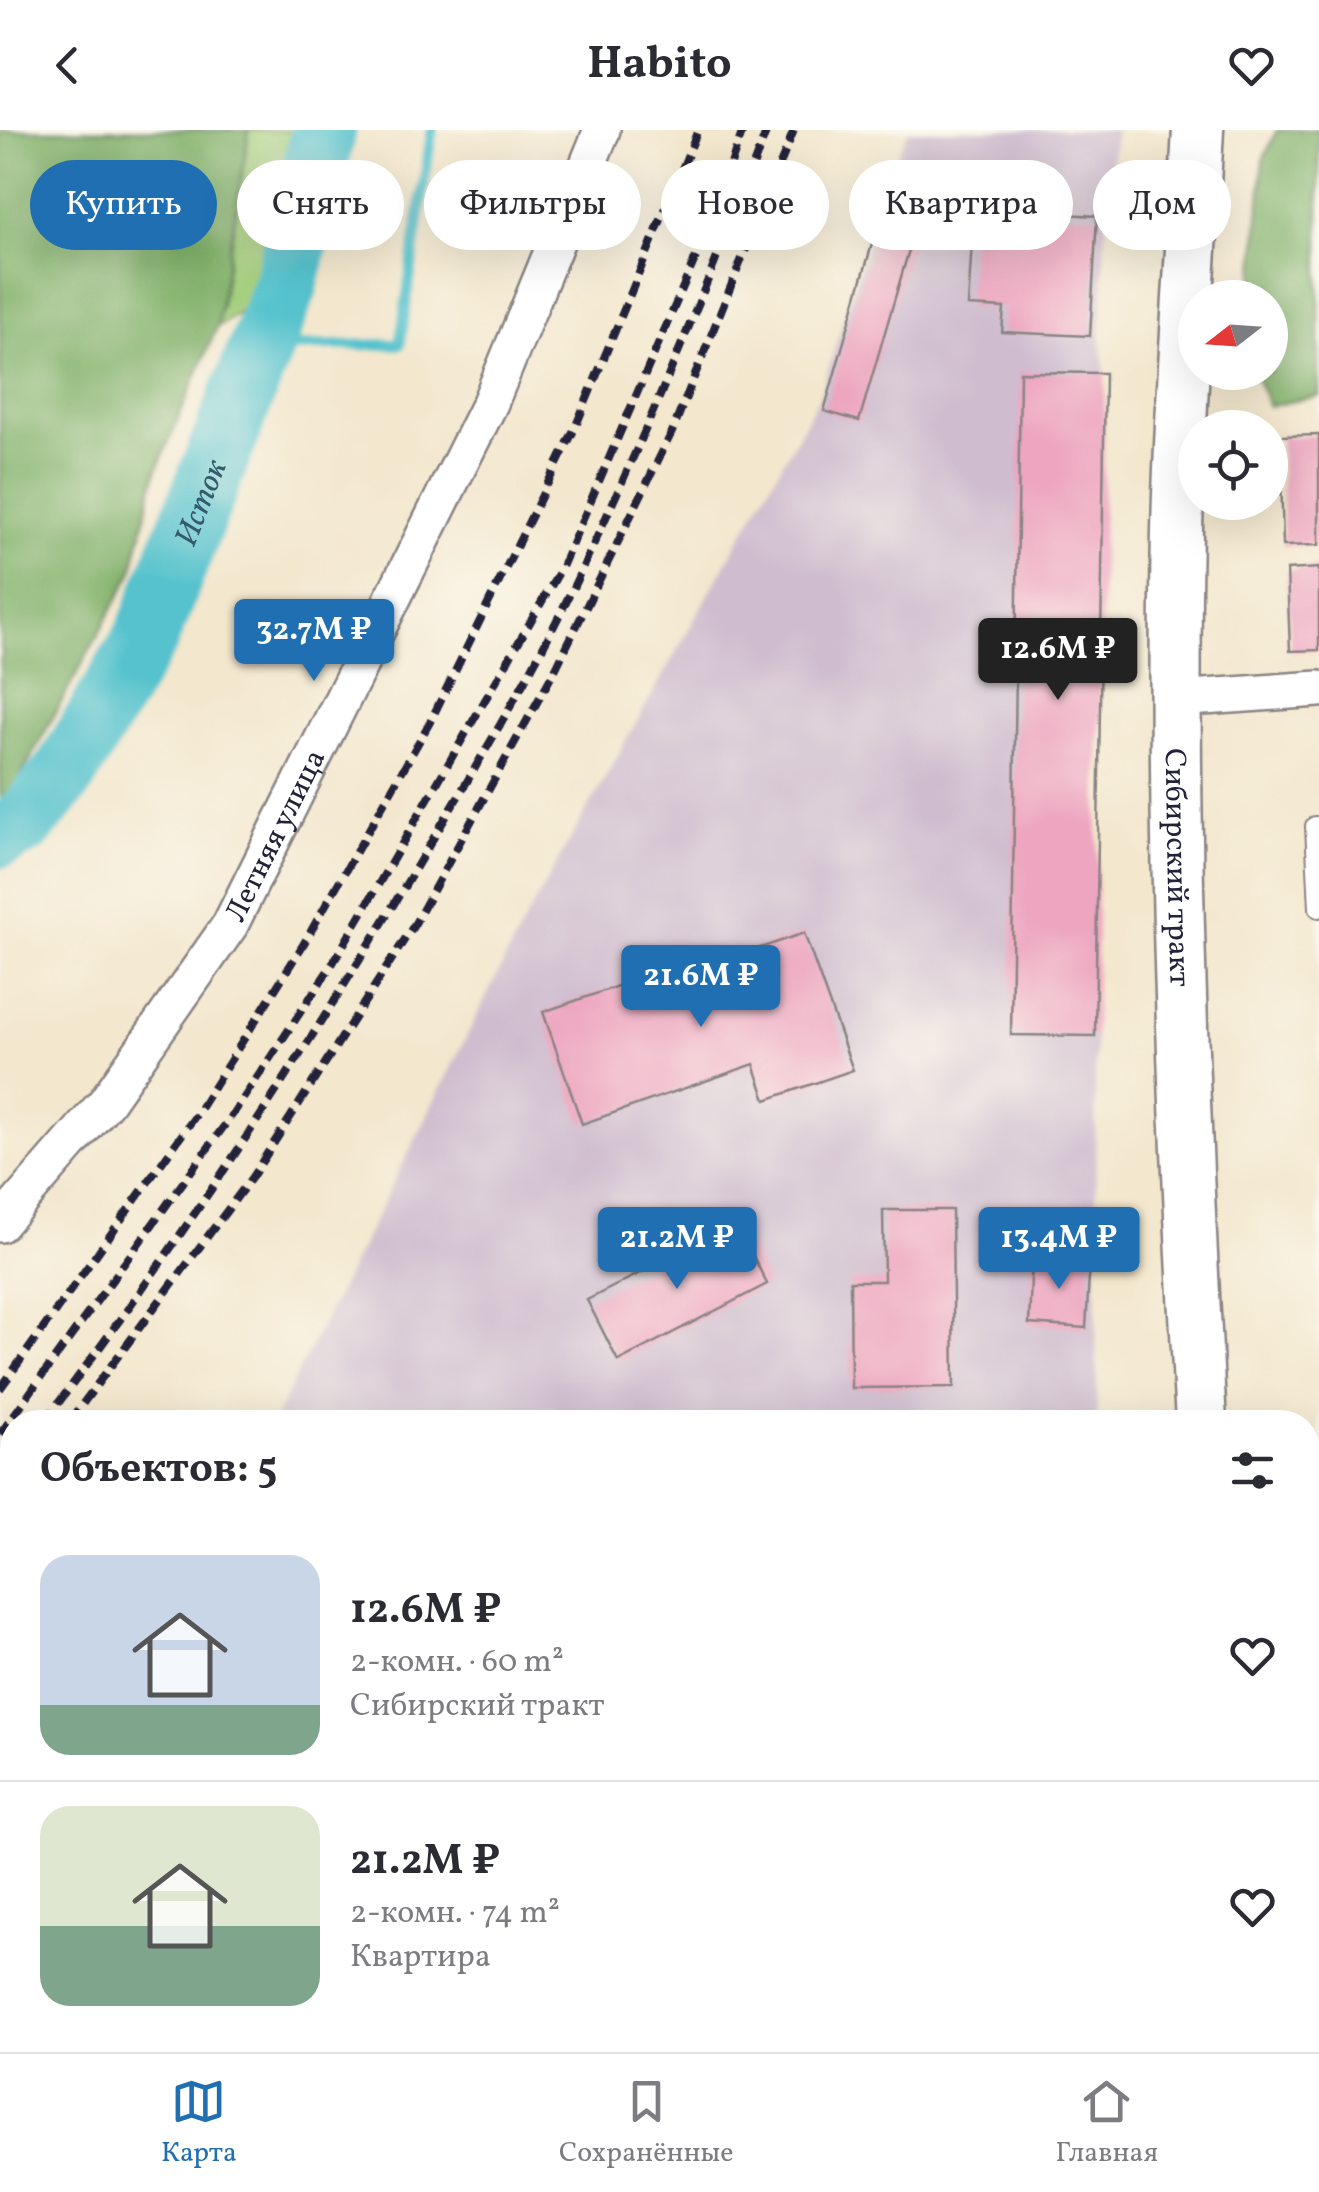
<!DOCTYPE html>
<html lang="ru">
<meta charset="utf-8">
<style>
:root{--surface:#fff;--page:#f7f7f7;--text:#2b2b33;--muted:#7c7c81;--line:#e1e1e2;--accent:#1f6fb2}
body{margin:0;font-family:Vollkorn,serif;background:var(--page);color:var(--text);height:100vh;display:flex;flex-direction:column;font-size:38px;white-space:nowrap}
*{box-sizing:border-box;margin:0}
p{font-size:32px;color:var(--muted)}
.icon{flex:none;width:55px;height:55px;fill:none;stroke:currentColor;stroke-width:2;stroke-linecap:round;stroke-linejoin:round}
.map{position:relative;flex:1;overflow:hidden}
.drawer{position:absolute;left:0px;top:1280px;width:1320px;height:642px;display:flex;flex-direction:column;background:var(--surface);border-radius:40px 40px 0 0;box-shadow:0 10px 40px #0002}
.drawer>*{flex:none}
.guide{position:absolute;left:30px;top:30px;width:1260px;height:90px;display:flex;gap:20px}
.needle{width:65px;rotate:253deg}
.fabs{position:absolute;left:1178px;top:150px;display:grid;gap:20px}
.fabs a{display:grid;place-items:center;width:110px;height:110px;border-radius:50%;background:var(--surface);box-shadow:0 10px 40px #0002;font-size:50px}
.price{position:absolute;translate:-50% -85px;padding:0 22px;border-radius:10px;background:var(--accent);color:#fff;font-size:32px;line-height:65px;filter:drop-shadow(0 2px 5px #0008)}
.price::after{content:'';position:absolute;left:50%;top:60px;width:30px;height:22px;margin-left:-15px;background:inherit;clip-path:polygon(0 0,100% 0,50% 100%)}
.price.selected{background:#222;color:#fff}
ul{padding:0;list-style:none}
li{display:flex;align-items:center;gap:30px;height:250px;padding:0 40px}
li+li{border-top:2px solid var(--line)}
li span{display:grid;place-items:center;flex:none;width:280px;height:200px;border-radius:30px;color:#555}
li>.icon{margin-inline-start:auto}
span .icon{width:120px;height:120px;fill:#fffc;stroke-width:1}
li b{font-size:42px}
h2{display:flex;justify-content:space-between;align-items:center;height:120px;padding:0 40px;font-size:42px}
.tag{padding:0 35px;border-radius:45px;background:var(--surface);box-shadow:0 10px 40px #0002;font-size:35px;line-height:90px}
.tag.selected{background:var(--accent);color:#fff}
header{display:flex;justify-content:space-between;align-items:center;height:130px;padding:0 40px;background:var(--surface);font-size:45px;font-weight:700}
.tab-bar{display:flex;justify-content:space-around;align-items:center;height:140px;border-top:2px solid var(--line);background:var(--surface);font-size:28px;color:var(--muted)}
.tab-bar a{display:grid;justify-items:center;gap:5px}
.tab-bar .selected{color:var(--accent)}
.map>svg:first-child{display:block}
.industrial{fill:#cfbdcf}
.green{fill:#a1cc79;stroke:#62775a;stroke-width:2.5}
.forest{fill:#80b069;stroke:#516952;stroke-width:2.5}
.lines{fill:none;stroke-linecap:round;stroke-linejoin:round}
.stream{stroke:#55c2cd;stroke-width:11}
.river{stroke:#55c2cd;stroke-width:65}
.building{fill:#eda5c0}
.lane-casing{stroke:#8a8484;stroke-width:22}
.street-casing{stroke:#8a8484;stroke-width:40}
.secondary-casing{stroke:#8a8484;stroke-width:55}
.path{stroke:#8a8484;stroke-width:6;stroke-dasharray:2.5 8;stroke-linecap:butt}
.lane{stroke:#fff;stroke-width:18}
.street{stroke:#fff;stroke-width:35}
.secondary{stroke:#fff;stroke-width:50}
.rail{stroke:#22223b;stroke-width:8;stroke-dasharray:15 8;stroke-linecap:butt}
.labels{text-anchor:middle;stroke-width:8;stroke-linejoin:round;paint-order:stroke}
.street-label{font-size:30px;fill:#22223b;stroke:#fbf7ec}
.water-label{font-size:32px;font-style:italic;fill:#345a6e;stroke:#fbf7ec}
</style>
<header><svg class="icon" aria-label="back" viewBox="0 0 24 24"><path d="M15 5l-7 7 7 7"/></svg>Habito<svg class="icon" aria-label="heart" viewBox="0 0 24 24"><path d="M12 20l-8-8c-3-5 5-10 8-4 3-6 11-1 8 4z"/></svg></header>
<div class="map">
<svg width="1319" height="1922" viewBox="0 0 1319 1922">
<rect width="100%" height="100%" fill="#fbf7ec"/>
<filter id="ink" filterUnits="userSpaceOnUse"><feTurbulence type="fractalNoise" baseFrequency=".01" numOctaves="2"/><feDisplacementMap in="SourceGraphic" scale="20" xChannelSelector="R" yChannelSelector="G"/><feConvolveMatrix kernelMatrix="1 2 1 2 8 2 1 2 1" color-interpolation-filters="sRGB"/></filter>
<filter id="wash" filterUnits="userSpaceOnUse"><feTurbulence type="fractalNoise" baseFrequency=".0048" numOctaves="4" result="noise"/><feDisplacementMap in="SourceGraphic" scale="40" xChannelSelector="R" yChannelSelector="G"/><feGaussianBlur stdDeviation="2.25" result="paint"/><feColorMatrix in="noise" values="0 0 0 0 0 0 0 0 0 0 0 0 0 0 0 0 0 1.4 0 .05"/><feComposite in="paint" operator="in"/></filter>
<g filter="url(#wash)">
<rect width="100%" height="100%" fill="#f3e7cd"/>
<path class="industrial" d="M909 0H1116L1108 57 1100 203 1105 243 1095 906 1097 1292H273L525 790 819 268 890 42Z
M623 1910H1108V1922H625Z"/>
<path class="green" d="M249 0H324L286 154 217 197Z"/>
<path class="forest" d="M0 0H249L217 197 156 342 132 443 7 671H0V530L3 521 0 519Z
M1277 0H1319V266L1269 276 1254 243 1270 242V168L1253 167 1263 30Z
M1319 1407V1791L1308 1766V1408Z"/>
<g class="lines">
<path class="stream" d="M262 217 400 214 432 0"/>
<path class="river" id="s1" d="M0 706 23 694 65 643 147 506 286 154 324 0"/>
</g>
<g id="blocks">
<path class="building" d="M891 48 927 58 859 291 824 281Z
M974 79 1097 86 1090 206 1002 202 1004 178 968 176Z
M1020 242 1105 243 1095 906 1011 905Z
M1319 305V415L1283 416 1280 306Z
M1319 438V520L1290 521 1287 440Z
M804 803 853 940 766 970 754 934 582 994 543 882 704 826 707 836Z
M883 1080H952L954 1257 851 1258 850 1151H884Z
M737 1094 767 1154 618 1231 587 1170Z
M1032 1127 1090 1129 1086 1198 1029 1194Z
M0 1781 12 1787V1794L0 1818Z
M1019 1910H1108V1922H1019Z"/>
</g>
</g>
<g filter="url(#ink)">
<use href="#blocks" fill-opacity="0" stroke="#8a8484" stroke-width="2.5"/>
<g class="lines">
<defs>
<path id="lane" d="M1319 696H1315L1319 778
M596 1910 604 1922"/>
<g id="street">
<path d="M1175 569 1319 559"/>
<path id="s2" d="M0 1094 106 972 230 795 490 273 602 0"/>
<path d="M1308 1388 1319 1387"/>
<path d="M253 1910 264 1922"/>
</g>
<g id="secondary">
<path id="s3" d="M1198 0C1191 133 1180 267 1177 400 1171 698 1184 995 1201 1292"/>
<path d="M1250 1910 1251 1922"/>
</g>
</defs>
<use href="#lane" class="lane-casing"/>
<use href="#street" class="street-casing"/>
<use href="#secondary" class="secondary-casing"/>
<path class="path" d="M1308 1842 1319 1833"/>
<use href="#lane" class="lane"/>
<use href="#street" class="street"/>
<use href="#secondary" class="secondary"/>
<path class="rail" d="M0 1259 196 985 303 815 430 592 575 298 698 0
M44 1292C175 1120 294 940 406 754 466 653 529 551 579 445 649 299 709 150 767 0
M69 1292 252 1047 414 795 556 538 672 302 794 0
M0 1304 235 981 333 833 562 437 708 99 743 0
M0 1351 12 1334
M0 1384 12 1368"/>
</g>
</g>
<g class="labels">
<g class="street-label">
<text dy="10" stroke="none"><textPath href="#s2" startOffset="478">Летняя улица</textPath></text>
<text dy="10" stroke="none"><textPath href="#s3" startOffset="738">Сибирский тракт</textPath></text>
</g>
<g class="water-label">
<text dy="11" stroke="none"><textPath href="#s1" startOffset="395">Исток</textPath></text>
</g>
</g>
</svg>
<div class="fabs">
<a><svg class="needle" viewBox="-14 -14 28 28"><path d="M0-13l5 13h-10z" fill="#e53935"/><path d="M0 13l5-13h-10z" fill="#7c7c81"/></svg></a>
<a><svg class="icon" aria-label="locate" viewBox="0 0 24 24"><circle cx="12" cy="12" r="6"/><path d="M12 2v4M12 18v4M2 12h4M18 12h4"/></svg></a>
</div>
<b class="price" style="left:314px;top:554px">32.7M ₽</b>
<b class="price selected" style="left:1058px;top:573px">12.6M ₽</b>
<b class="price" style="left:701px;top:900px">21.6M ₽</b>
<b class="price" style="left:677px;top:1162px">21.2M ₽</b>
<b class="price" style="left:1059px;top:1162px">13.4M ₽</b>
<div class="guide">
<a class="tag selected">Купить</a>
<a class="tag">Снять</a>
<a class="tag">Фильтры</a>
<a class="tag">Новое</a>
<a class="tag">Квартира</a>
<a class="tag">Дом</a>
</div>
<section class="drawer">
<h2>Объектов: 5<svg class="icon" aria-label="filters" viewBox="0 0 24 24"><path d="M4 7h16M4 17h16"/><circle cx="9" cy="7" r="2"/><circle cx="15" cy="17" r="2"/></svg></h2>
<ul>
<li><span style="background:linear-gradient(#c9d6e8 75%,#7fa58c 0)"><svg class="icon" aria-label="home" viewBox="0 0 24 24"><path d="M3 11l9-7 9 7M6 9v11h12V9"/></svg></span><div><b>12.6M ₽</b><p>2-комн. · 60 m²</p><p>Сибирский тракт</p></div><svg class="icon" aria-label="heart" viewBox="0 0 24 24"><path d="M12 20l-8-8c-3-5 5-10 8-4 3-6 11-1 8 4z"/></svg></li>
<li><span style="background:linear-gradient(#dfe7d0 60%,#7fa58c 0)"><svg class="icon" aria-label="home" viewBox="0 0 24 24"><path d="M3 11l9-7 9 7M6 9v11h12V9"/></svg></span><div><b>21.2M ₽</b><p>2-комн. · 74 m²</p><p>Квартира</p></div><svg class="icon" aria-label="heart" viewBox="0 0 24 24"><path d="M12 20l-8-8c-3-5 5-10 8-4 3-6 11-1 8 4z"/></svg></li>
</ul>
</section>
</div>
<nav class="tab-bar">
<a class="selected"><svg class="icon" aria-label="map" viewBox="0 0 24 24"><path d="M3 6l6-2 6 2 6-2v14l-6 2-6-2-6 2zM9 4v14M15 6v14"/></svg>Карта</a>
<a><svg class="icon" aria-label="saved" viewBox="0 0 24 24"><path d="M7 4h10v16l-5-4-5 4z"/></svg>Сохранённые</a>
<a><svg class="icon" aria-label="home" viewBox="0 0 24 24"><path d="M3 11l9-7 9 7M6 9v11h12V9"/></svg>Главная</a>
</nav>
